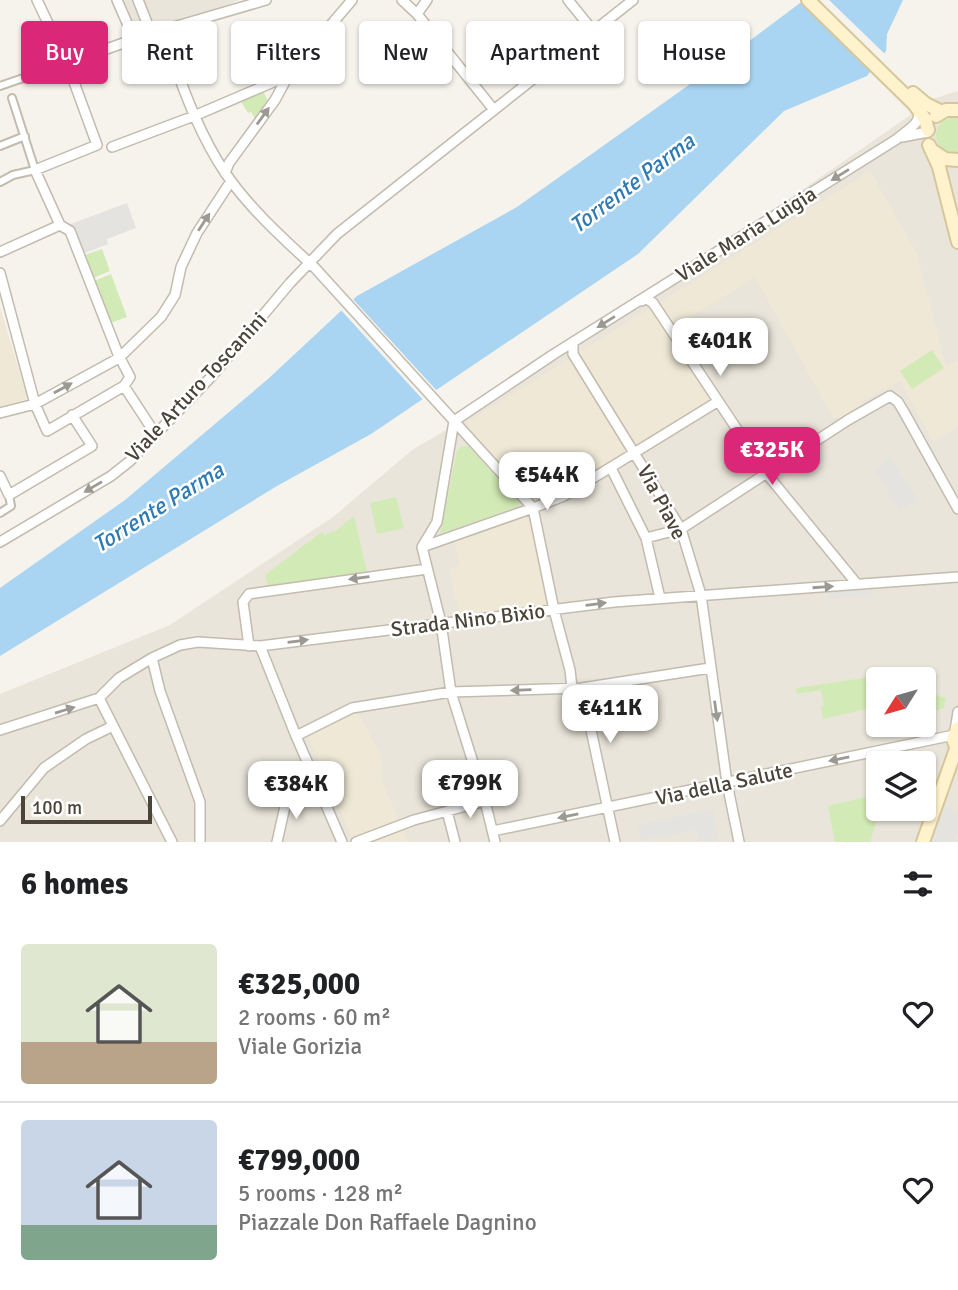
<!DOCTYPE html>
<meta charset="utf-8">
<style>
:root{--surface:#fff;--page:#f6f6f6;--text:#202124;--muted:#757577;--line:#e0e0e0;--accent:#db2777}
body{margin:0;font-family:Signika,sans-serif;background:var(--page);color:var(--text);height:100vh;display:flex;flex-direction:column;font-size:26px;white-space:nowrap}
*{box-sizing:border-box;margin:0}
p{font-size:23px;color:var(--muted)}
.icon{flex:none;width:38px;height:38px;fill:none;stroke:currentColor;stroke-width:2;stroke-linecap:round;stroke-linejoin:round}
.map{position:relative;height:842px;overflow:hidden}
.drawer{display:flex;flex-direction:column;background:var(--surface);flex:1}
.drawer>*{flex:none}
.banner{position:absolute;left:21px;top:21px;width:917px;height:63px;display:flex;gap:14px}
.needle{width:46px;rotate:233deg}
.tools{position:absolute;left:866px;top:667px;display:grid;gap:14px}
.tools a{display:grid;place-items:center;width:70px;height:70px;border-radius:7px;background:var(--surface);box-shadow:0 2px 5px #0004;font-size:35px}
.scale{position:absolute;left:21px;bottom:18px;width:131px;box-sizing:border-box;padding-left:7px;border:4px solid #4b4439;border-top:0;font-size:19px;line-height:24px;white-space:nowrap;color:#4b4439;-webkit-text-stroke:5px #fff;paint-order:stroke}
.price{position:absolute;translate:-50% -60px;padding:0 16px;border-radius:14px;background:#fff;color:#222;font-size:23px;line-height:46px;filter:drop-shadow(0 2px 4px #0008)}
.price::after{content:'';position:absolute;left:50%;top:42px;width:21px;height:16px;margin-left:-10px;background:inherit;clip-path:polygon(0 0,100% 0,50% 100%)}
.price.current{background:var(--accent);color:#fff}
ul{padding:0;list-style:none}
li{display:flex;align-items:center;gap:21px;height:175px;padding:0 21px}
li+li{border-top:2px solid var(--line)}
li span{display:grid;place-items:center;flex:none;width:196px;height:140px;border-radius:7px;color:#555}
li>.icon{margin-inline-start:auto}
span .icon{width:84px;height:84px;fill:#fffc;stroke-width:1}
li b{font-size:30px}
h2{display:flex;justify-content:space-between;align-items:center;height:84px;padding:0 21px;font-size:30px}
.tag{padding:0 24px;border-radius:7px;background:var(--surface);box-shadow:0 2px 5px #0004;font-size:24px;line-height:63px}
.tag.current{background:var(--accent);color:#fff}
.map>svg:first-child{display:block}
.residential{fill:#eae5da;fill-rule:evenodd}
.education{fill:#efe8d6}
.green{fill:#d2eab5}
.parking{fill:#e5e3e0}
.water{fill:#a9d4f2}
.pier{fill:#f6f3ec}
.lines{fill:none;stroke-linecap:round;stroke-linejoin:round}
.pedestrian-casing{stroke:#c2bbae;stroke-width:10}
.minor-casing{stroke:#c2bbae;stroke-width:12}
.secondary-casing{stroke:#d6c79b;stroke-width:16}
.pedestrian{stroke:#fff;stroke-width:6}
.minor{stroke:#fff;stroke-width:9}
.secondary{stroke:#fff3cd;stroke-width:12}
.oneway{fill:#9c9892}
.labels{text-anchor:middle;stroke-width:5;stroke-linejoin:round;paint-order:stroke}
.street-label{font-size:21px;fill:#4b4439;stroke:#fff}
.water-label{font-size:23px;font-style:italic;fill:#2e7ab2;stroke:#fff}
</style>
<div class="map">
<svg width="958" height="842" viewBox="0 0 958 842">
<rect width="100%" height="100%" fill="#f6f3ec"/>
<path class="residential" d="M119 0H134L147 27 134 33Z
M142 0H239L218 9 153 26Z
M958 91V842H0V694L170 625 333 517 412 450 460 422 568 348 655 292 935 98ZM878 679H924V724H878ZM878 763H924V808H878Z"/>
<path class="education" d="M870 171 916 252 946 366 958 360V427L933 441 900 381 871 396 843 417 834 419 755 277 667 331 711 403 589 475 534 504 463 425Z
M0 307 28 399 0 407Z
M531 513 550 606 460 615 449 570 460 565 454 540Z
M358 712 380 754 383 783 408 842H354L307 734Z"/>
<path class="green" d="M263 91 269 103 256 120 251 112 248 113 240 100Z
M951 118H958V152C934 155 927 124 951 118Z
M102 249 110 271 93 278 85 255Z
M111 274 127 317 110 323 94 281Z
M932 350 944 368 912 389 900 371Z
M468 446 520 503 518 507 440 534 457 451 462 447Z
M396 497 404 528 377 534 370 503Z
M354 516 367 572 268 586 265 575 322 532 325 536 332 531 334 532Z
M898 673 897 679H878V706L823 719 821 707 824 706 821 690 797 694 796 688Z
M924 691 946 698 944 708 924 713Z
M875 795 866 818 876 822 870 842H835L828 806Z"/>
<path class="parking" d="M127 203 136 228 107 239 108 244 80 255 68 225Z
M890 457 918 500 899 511 875 470 885 463 884 460Z
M873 589 874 596 828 599 827 592Z
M942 806 958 812V835L955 842H930Z
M713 809 718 841 700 842 696 830 641 841 638 825Z"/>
<path class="water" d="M804 0H903L887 34 886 51 867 76 784 111 638 254 371 434 277 486 0 656V588L125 500 268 379 357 296 517 207 717 65Z"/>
<path class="pier" d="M798 0H829L887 56 873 74Z
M351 297 438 392 425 402 339 308Z"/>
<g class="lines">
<defs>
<path id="pedestrian" d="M0 86 67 63
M0 146 25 136
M0 182 13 175 35 170 12 98
M0 513 11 506 9 495"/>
<path id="minor" d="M37 0 67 63 97 145 35 170 60 225
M117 0 134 39
M138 0 151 33
M402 0 417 14 494 110
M568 0 594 32
M417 14 427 0
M162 30C180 79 196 130 226 174 250 209 284 239 315 268L533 508 422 547
M67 63 146 35 266 0
M902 137 928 132
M112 147 194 116 285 77
M225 173 229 163 275 100 289 74 352 0
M0 252 60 225
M0 273 35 404 47 431 124 386 130 377 118 354 70 231 60 225
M641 301 647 299 653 303 766 473 857 584
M573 342V354L681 529 701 595 727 783 739 842
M124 386 156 435
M0 413 35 404 119 358 161 317 175 295 181 267 197 233 231 181
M454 421 554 354 897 139C907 130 923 123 918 109
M611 468 646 538 660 598
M0 476 9 495 92 446 72 415
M646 538 681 529 848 420 890 396 898 402 904 412 958 509
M0 542 111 476 130 461 212 376 290 283 337 234 633 0
M422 547 441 623 451 692 485 801 495 842
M422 547 437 522 454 421
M249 646 243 602 249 594 427 569
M260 646 296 736 342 842
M152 658 160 691 200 802V842
M572 688 570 670 554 610 533 508 564 496 717 402
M582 688 615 842
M99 698 172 842
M0 730 99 698 119 678 152 658 180 645 198 642 260 646 614 602 958 577
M955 731 958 712
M296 736 352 708 451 692 582 688 710 668
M447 811 455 842
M0 821 44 768 86 739 113 726
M493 831 954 735
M277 842 292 775 308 764
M356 842 414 820 485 801"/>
<path id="secondary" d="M808 0 914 104 925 119 928 130
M913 93 926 104 942 112
M936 116 946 110H958
M929 145 939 167 958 242
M933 151 945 159 958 160
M958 728 953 739 958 752
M923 842 956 749"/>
</defs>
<use href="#pedestrian" class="pedestrian-casing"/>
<use href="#minor" class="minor-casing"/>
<use href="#secondary" class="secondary-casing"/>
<use href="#pedestrian" class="pedestrian"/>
<use href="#minor" class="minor"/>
<use href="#secondary" class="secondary"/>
</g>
<defs><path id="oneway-solid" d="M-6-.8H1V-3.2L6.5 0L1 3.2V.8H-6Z" transform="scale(1.75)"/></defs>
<g class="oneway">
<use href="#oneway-solid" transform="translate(263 116) rotate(-54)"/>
<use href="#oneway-solid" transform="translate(840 175) rotate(148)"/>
<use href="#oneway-solid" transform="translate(204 222) rotate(-57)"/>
<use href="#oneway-solid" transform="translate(606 322) rotate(148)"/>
<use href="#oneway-solid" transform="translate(63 388) rotate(-29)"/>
<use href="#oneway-solid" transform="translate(93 487) rotate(149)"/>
<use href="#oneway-solid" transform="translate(359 578) rotate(172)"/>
<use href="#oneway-solid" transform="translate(823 587) rotate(-4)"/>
<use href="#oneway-solid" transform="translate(596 604) rotate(-7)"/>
<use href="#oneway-solid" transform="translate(298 641) rotate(-7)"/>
<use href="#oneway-solid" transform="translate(521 690) rotate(178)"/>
<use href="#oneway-solid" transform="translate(65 710) rotate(-17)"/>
<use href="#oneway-solid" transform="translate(716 711) rotate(82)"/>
<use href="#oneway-solid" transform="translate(839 759) rotate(168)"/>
<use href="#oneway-solid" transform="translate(568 816) rotate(169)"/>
</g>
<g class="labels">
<g class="street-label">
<text transform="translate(746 234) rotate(-32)" y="7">Viale Maria Luigia</text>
<text transform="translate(196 387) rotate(-47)" y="7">Viale Arturo Toscanini</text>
<text transform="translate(662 502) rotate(62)" y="7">Via Piave</text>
<text transform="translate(468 620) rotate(-7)" y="7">Strada Nino Bixio</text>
<text transform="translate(724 784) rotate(-12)" y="7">Via della Salute</text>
</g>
<g class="water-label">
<text transform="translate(632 183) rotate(-37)" y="8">Torrente Parma</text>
<text transform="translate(158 507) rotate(-32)" y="8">Torrente Parma</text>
</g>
</g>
</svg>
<div class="tools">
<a><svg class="needle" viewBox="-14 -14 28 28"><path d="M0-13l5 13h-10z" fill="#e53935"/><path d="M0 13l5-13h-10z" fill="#757577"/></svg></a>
<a><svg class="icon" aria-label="layers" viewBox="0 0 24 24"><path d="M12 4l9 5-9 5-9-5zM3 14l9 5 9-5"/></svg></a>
</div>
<div class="scale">100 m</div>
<b class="price" style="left:720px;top:378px">€401K</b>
<b class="price current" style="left:772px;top:487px">€325K</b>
<b class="price" style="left:547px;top:512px">€544K</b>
<b class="price" style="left:610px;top:745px">€411K</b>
<b class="price" style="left:470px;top:820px">€799K</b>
<b class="price" style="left:296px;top:821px">€384K</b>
<div class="banner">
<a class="tag current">Buy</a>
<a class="tag">Rent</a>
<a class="tag">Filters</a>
<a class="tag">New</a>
<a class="tag">Apartment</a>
<a class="tag">House</a>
</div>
</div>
<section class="drawer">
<h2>6 homes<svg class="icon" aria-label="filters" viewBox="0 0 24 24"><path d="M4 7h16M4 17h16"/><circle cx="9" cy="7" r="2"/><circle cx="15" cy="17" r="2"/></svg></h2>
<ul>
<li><span style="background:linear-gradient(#dfe7d0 70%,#b9a48a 0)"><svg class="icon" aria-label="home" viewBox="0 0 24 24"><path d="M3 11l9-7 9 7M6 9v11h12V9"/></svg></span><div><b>€325,000</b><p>2 rooms · 60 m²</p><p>Viale Gorizia</p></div><svg class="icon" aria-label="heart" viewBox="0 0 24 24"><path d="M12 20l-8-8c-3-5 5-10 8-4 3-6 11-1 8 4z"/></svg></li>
<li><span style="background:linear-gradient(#c9d6e8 75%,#7fa58c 0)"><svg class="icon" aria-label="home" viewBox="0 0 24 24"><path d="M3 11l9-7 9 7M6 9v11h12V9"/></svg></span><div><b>€799,000</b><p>5 rooms · 128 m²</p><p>Piazzale Don Raffaele Dagnino</p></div><svg class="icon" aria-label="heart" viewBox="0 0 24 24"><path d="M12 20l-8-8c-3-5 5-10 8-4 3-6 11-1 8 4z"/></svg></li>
</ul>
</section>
